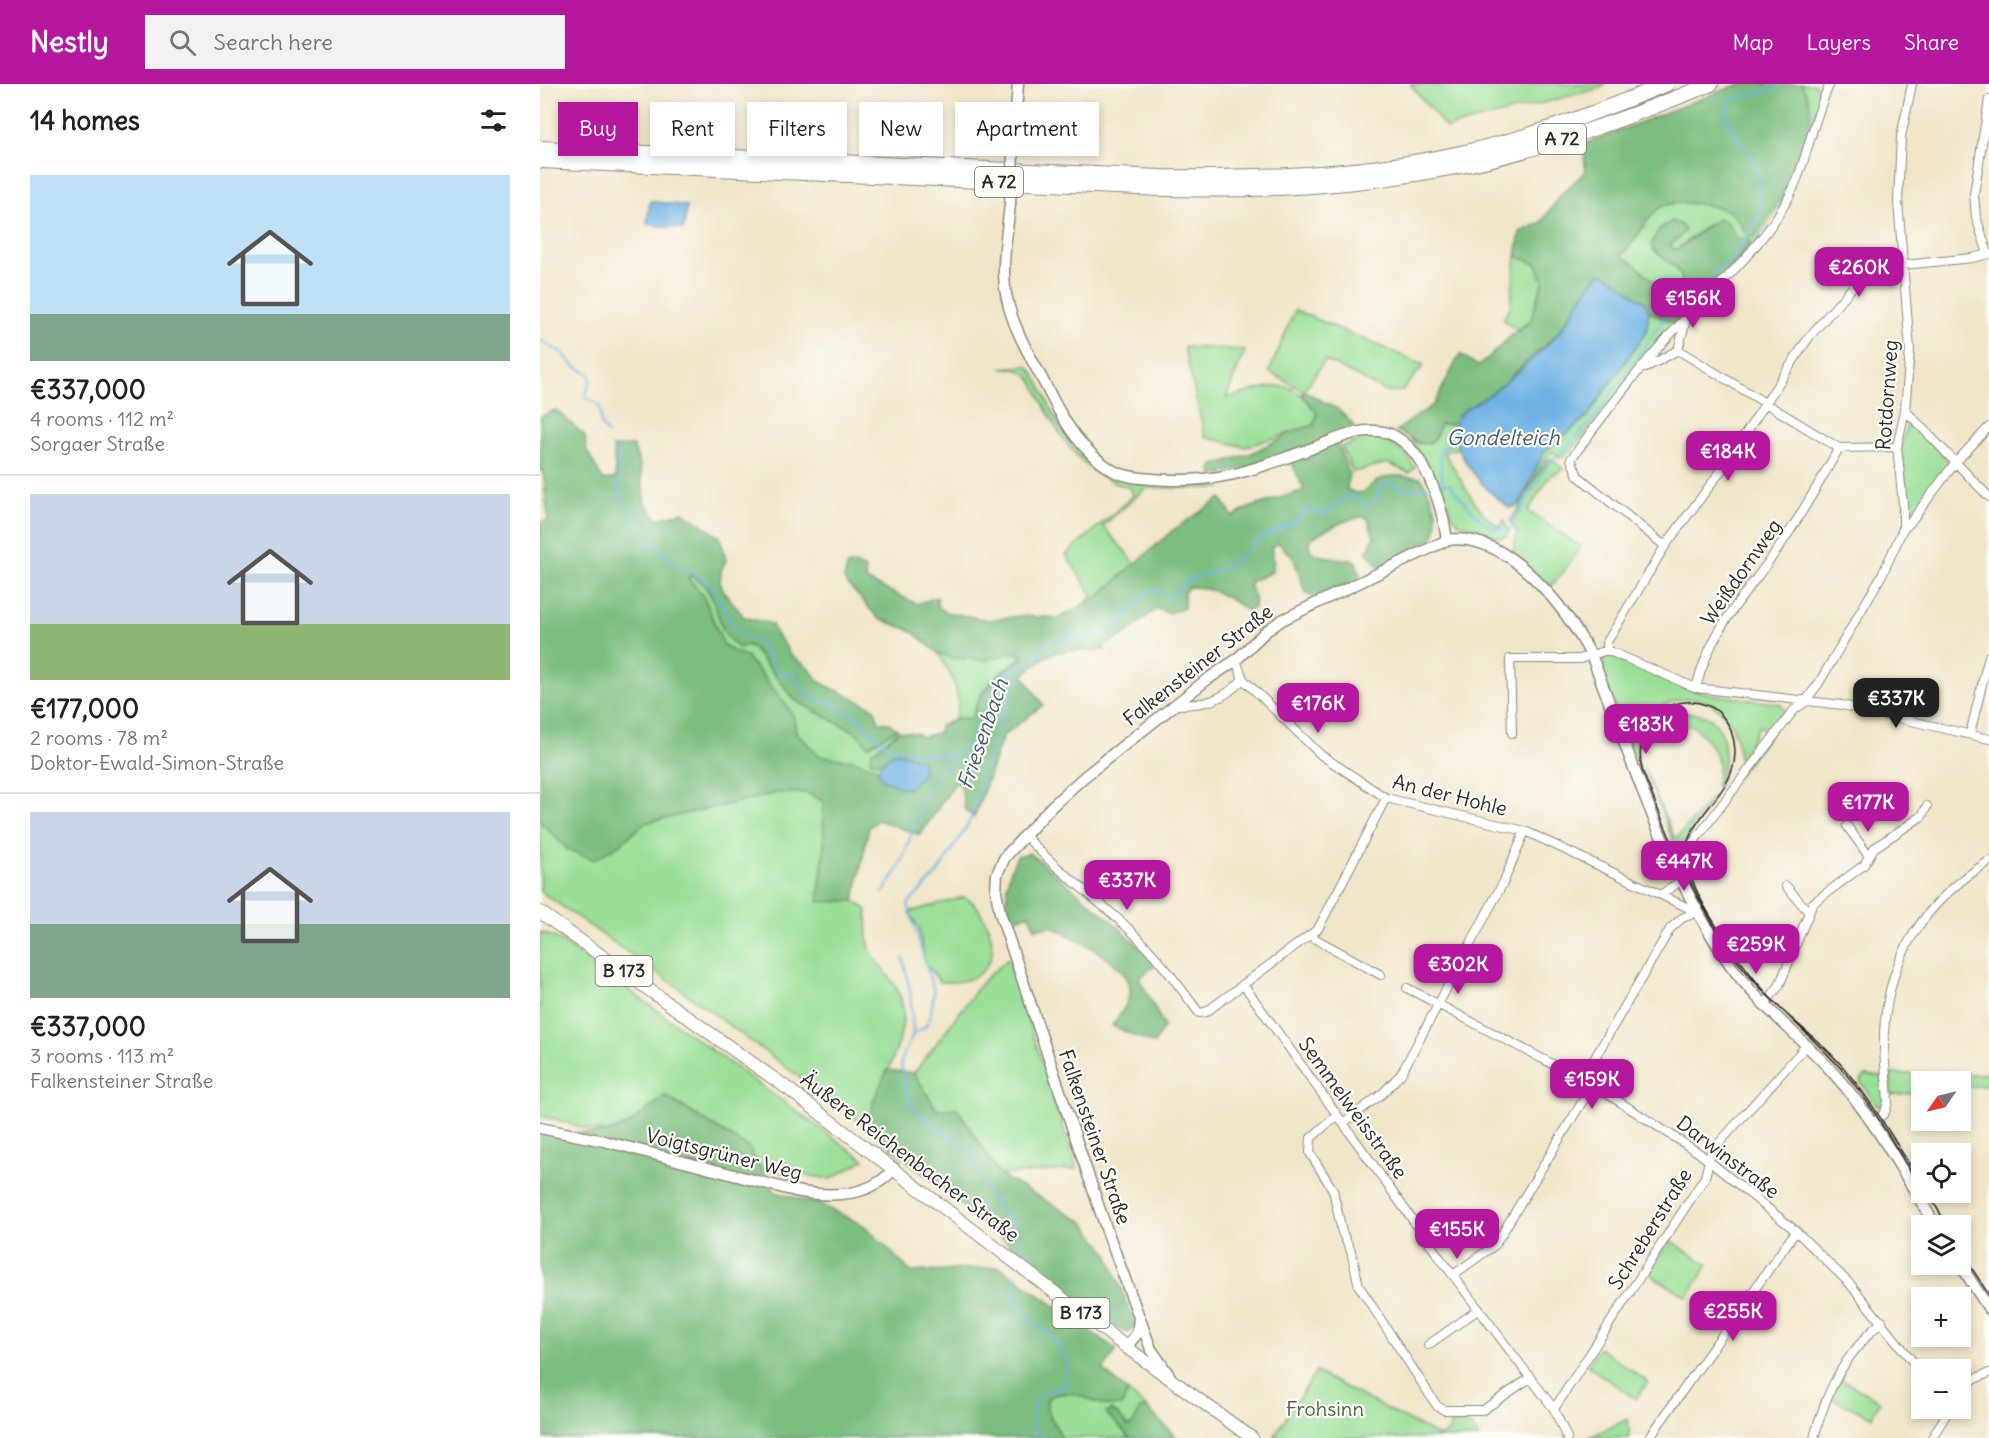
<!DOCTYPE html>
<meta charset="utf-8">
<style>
:root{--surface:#fff;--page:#f2f2f2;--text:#202124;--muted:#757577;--line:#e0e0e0;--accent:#b5179e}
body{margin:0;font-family:Delius,sans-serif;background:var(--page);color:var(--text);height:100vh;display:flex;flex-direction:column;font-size:22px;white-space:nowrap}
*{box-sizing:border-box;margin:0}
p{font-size:20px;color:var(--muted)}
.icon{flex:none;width:33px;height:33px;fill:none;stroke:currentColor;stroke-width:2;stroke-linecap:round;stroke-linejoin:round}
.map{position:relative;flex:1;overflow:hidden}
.drawer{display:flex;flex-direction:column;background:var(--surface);width:540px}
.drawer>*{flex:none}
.banner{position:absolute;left:18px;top:18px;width:570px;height:54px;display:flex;gap:12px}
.needle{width:39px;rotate:236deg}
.buttons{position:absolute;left:1371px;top:987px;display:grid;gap:12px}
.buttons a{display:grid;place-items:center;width:60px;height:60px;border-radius:0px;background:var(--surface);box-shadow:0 3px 9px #0003;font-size:30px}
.price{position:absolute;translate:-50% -51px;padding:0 14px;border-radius:12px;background:var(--accent);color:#fff;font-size:20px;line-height:39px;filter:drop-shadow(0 2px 3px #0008)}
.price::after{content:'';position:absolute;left:50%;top:36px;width:18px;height:14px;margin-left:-9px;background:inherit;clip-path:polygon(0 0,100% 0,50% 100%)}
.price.selected{background:#222;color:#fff}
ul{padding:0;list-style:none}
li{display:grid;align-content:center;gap:12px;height:318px;padding:0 30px}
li+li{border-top:2px solid var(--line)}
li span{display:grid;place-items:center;height:186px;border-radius:0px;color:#555}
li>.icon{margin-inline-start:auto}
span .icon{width:108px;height:108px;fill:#fffc;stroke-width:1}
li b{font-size:26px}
h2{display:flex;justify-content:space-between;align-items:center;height:72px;padding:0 30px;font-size:26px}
.pill{padding:0 21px;border-radius:0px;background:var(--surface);box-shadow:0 3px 9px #0003;font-size:21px;line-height:54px}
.pill.selected{background:var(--accent);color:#fff}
header{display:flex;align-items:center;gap:36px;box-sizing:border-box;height:84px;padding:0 30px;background:var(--accent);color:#fff}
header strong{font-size:28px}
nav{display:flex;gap:33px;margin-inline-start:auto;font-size:21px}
.search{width:420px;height:54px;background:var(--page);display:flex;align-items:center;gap:15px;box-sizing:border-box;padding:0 21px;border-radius:0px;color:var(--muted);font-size:22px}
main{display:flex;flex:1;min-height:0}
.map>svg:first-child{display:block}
.green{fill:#9adf97;stroke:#628561;stroke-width:1.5}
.forest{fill:#7bbe80;stroke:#537456;stroke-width:1.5}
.water{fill:#6eb2e4;stroke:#4c6e88;stroke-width:1.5}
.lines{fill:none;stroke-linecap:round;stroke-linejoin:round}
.stream{stroke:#6eb2e4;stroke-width:2}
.street-casing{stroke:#8e887a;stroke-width:10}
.secondary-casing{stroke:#8e887a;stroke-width:13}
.primary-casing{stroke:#8e887a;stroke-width:14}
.highway-casing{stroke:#8e887a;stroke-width:16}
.street{stroke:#fff;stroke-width:8}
.secondary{stroke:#fff;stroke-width:10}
.primary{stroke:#fff;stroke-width:12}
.highway{stroke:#fff;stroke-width:14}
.tram{stroke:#2b2b2b;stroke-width:1.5}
.secondary-bridge-casing{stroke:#8e887a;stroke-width:13;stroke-linecap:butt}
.secondary-bridge{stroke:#fff;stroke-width:10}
.labels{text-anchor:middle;stroke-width:4.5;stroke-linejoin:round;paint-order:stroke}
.shield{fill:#fdfcf7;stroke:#6a6a68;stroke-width:1.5}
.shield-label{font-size:18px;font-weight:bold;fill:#2b2b2b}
.street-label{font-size:20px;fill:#2b2b2b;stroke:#fdfcf7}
.park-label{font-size:20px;fill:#4c614b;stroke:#fdfcf7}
.water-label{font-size:21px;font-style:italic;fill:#425a6c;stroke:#fdfcf7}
</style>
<header>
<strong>Nestly</strong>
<div class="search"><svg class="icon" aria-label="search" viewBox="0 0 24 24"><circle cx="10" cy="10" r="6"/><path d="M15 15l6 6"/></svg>Search here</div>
<nav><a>Map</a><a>Layers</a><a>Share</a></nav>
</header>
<main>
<section class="drawer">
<h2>14 homes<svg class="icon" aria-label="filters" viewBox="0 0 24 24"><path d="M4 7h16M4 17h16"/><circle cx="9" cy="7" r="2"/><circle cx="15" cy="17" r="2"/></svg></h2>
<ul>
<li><span style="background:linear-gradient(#bfe0f5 75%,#7fa58c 0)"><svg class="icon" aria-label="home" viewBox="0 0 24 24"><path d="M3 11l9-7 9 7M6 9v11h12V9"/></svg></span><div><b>€337,000</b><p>4 rooms · 112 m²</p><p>Sorgaer Straße</p></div></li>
<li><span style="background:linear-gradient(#c9d6e8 70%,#8fb573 0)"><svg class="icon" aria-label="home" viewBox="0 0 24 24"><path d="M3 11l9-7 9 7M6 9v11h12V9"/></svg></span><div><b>€177,000</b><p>2 rooms · 78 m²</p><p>Doktor-Ewald-Simon-Straße</p></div></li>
<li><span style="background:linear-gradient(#c9d6e8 60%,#7fa58c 0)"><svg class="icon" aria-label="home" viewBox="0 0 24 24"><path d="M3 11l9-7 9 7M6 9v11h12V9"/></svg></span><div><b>€337,000</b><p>3 rooms · 113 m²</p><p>Falkensteiner Straße</p></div></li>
</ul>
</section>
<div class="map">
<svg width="1449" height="1354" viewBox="0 0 1449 1354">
<rect width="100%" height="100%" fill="#fdfcf7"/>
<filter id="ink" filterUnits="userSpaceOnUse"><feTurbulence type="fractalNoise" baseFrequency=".0167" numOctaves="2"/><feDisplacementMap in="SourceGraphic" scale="12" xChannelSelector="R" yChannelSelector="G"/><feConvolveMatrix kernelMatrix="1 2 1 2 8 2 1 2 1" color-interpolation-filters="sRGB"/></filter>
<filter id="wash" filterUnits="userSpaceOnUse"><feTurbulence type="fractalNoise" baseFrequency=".008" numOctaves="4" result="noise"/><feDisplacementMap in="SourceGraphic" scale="24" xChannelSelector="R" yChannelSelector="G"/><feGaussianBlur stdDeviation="1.35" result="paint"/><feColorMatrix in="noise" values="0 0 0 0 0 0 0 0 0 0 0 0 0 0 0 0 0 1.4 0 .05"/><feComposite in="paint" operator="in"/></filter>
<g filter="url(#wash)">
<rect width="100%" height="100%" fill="#f0e5c9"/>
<path class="green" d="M870 0H1065L1061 4 906 44Z
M1261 0H1275L1280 13 1263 70 1241 121 1215 160 1108 274 1033 365 1021 374 1013 368 1007 372 979 421 1004 368 1047 333 1106 248 1109 227 1131 238 1197 177 1211 160 1204 154 1197 157 1188 139 1169 140 1135 166 1130 162 1132 157 1139 155 1119 145 1113 166C1125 172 1142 185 1142 199L1127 208 1081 171C1097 158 1103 138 1119 124 1131 115 1179 120 1191 129 1198 134 1203 144 1207 152 1236 110 1290 53 1261 0Z
M976 172 997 180 1003 198 990 238 976 246 963 235 970 224Z
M755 226 884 281 862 307 847 308 785 276 764 307 729 288Z
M644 263 705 266 686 314C726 305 750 287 777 329L774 341 705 363 665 353Z
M488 282C499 294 505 312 512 327 529 363 561 392 601 400 623 403 667 393 683 400L680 404H606L563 442 595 479 559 512 539 524 553 512 526 471 593 412 591 404C546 392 523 360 503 319 498 310 496 298 487 291 480 284 470 284 461 284Z
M900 340H915L919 364 904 368C920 392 935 429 960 443L964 436 969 448 966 452 958 454 919 439 912 431 896 395 871 356 879 360Z
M1375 342 1411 380 1369 434 1367 431 1362 361 1366 343Z
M830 353C853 357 863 365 875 384L869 389 847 379 813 388 801 363Z
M1010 374 1024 385 1010 392 988 427 1041 463 1019 494 1008 504 973 468 977 449 970 437C986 417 994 393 1010 374Z
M151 491C172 503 179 523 182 545L213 565 256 617 317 649 328 662 357 645 359 647 332 668 331 677 342 678 338 685 312 676 280 673 256 648 253 630 222 591 205 572 194 568 183 560 163 511 148 494Z
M475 568 483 572C465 584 433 608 434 632L431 635 419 634 413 637C426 615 410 588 398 569L412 574Z
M1068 571 1145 604 1169 610 1241 620 1245 629 1240 637 1235 636 1229 646 1231 649 1193 698 1225 645 1219 642 1201 675 1199 674C1195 582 1080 606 1100 687L1063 592V576Z
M1141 629C1190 625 1190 669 1178 703L1175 701C1186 677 1170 655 1151 641L1135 643 1107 656 1118 639 1123 644 1135 640 1136 633Z
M1104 684 1134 753H1138L1174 712 1149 749 1144 763 1136 765Z
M238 709H267L283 717 284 766 278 817H314L327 826C328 838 326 857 331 867 342 888 362 901 363 928 364 965 337 1002 329 1038L319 1037 132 899 0 807V737L27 765 79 761 105 739Z
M424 813C436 819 439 825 445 837 465 877 441 901 400 898L385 879 379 844 369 828Z
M0 848 18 855 324 1076 291 1095 221 1085 209 1064 125 1012 88 1041 66 1049C59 1046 55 1047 48 1045 31 1042 18 1033 0 1033Z
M468 875 537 1085 460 1091 417 1024 397 1026 374 989 444 896Z
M1351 990H1449V1001L1421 1004 1420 998H1382L1381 1008 1351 1011Z
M1326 991 1343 993 1344 1022H1337L1321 999V996Z
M1129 1156 1168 1181 1147 1213 1108 1189Z
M1059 1264 1108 1298 1096 1315 1048 1282Z
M776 1288 900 1353 910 1346V1341L920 1335 931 1342 939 1354H733Z
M1300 1295 1340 1317 1332 1333 1290 1314Z
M587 1307 607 1324 600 1325 593 1340 587 1342 567 1329 590 1354H522L507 1326V1316L514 1311 537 1308 556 1319 587 1312Z
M1088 1335 1090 1354H1048Z"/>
<path class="forest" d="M1199 0H1261C1264 5 1268 11 1269 17 1277 60 1239 120 1214 153L1208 152C1203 144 1198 134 1191 129 1179 120 1131 115 1119 124 1103 137 1097 158 1081 171 1086 177 1092 177 1097 182 1108 191 1115 201 1127 208L1142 199C1142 179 1118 176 1111 161L1119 145 1132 137 1141 141 1145 147 1130 162 1135 166C1151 159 1162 143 1179 135L1188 139 1197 156 1204 154 1210 157 1197 177 1136 237 1131 238 1109 227 1105 219 1075 196 1065 190H1059L1049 202 1018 249 952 310 919 331 915 340H900C891 375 877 355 856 347L894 320 920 270 938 282C957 268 970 249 990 238L1003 198 997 180 976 172 980 148 1001 139 1022 109 1045 88 1044 60Z
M764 307 799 326 815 343 799 351 798 362 809 388 807 405 815 409 824 408C842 388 857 391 881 394 893 413 902 432 893 454L840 484 827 468 834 453 827 433C811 432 779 447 768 458L771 467 777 471 816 477 820 495 775 515 765 507 753 473 738 459 731 464 734 476 732 488 710 498V503L715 513 714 524 707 527C692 514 669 502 649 503L644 508V524L628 529 617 525C600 535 585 556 564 560L565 566C550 566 524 566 511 570 501 574 491 585 483 591L503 621 463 652 434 734 425 726 421 701 415 699 380 751 338 736 329 743 314 817 278 818 284 766 283 717 267 709H237L105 739 79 761 54 776 27 765 0 737V438L8 436 3 387H0V333L16 326 45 352 46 365 63 396 76 394 73 363 93 362 100 381 105 420 118 435 143 428 180 453 186 476 181 487 180 499 185 509 204 533 232 540C234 554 246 557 249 570L269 584 279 598 334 624 339 638 349 639 357 645 328 662 317 649 256 617 214 565 207 561 199 564C171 545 184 510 151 491L148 494 163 511 183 560 194 568 205 572 222 591 253 630 256 648 280 672 312 676 338 685 341 694 349 672 342 678 330 677 332 668 359 647 376 649 382 653 398 649 400 642 419 634 431 635 441 611 458 592 483 572 474 568 447 576 412 574 398 569 370 546 339 535 304 496 307 482 315 480 325 485 326 496 377 520 397 513V521L405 528 449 536 481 532 519 534 559 512 633 446 681 414 693 433 706 425 764 406 753 381 744 373 673 392 672 382 712 369 756 346 774 341 777 329 762 311Z
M490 769 578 842 617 880 599 894 624 942 614 960 572 942C579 931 591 918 590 904 588 878 531 853 511 842L495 845 489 830 471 837C464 811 465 796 477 772Z
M347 986 374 989 397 1026 417 1024 460 1091 544 1138 568 1170 594 1238 593 1245 588 1249 568 1241 319 1037H329L334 1015Z
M125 1012 209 1064 235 1108 282 1121 325 1142 371 1188 460 1183 577 1266 563 1286 587 1307 583 1321C554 1329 538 1296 507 1315V1327L522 1354H0V1049H66L88 1041Z
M607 1324 637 1354H590L566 1329 571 1326 578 1330 588 1342 593 1340 600 1325Z"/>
<path class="water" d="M110 117 147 122 144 145 107 140Z
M1059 190H1065L1075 196 1105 219 1109 227 1106 248 1047 333 1004 368 979 421 970 424C948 410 909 368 915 339 918 325 943 317 953 308 976 290 1002 269 1021 246 1035 228 1043 207 1059 190Z
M356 668 382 676 383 691 368 704 358 703 341 694 338 685 342 678Z"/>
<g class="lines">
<path class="stream" d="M0 256 23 269 34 282 48 289 51 295 45 313 60 322 61 341 68 350
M73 362 79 374 78 404 82 414 108 455 127 473 171 502 195 545 221 560 234 586 239 589H249L273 616 289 619 308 628 347 661 384 670 413 671
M903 399 900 375 902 364 917 357
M895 401 910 400C921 414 950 454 970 445L1008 380 1031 360 1061 326 1125 233 1193 174 1218 134 1222 119 1216 81 1189 42 1186 30 1190 16 1230 7 1239 0
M343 809 360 782 388 704 413 671 431 656 456 603 477 580 483 581
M363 874 370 906 373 948
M481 1174 478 1144 447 1110 431 1069 425 1062 375 1026 367 1011 361 980 362 974 373 950 385 943 390 934 394 908 368 820 397 790 430 737 461 633 467 626 470 612 483 581 499 572 506 558 536 551 558 553 568 548 610 507 615 506 629 514 648 496 685 484 722 453 756 437 767 425 785 431 804 414 816 412 820 420 828 422 837 413 843 400 847 398 866 406 889 403
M478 1192C462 1235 507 1238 522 1267 527 1277 526 1289 526 1300 516 1309 505 1306 495 1315L493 1347 504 1354"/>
</g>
</g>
<g filter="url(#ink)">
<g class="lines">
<defs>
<path id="street" d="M1448 170 1436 133 1434 110 1449 15
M1146 236 1138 266 1299 364 1357 363
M1105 284 1138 266
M1365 326 1449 413
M1363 445 1369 440 1415 379 1449 343
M1125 462 1038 392 1031 375C1067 327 1104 276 1147 233 1183 197 1219 165 1245 120 1267 83 1271 38 1290 0
M1067 566V558L1125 462 1183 384 1269 253 1325 189 1335 184 1432 174 1449 170
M1067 566 1156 604 1302 621 1449 655
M696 576 703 595 781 671 846 714 985 747 1157 828
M1156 604C1171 542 1208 509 1242 459 1263 428 1281 396 1299 364
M635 621C665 621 683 617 703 595
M972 649 970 575H1040L1067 566
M1430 650 1449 572
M1307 742 1328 771
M484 750C516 787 556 813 591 847 617 872 638 900 659 929L666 928 778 845 846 714
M1133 779 1156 755 1254 626 1264 619 1279 599 1343 489 1363 445V420L1357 363 1365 326 1370 266 1358 117 1361 53 1372 0
M1246 802 1268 827
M1122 810 1142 796
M772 851 774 854 841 891
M703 900 900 1174 1014 1325 1027 1354
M867 904 1058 1004 1159 1069 1256 1147 1310 1200 1382 1289
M1224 921 1239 902 1273 819 1324 781 1334 764 1382 732 1387 722
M797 1031 771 1054 770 1069 793 1106 802 1148 811 1167 819 1202 897 1322 904 1326H943L990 1294
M803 1039 842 1010 861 990 964 797 985 747
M1333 1041 1345 1028 1348 1018C1347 995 1343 972 1344 949 1348 871 1385 818 1449 777
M913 1191 955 1161 1047 1010 1046 989 1130 845 1142 834 1157 828
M888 1261 939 1225
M1420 1292 1429 1297
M1420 1309 1429 1297 1449 1289
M1014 1325 1165 1093 1171 1068 1266 962
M1109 1354 1256 1147
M1274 1354C1287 1304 1304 1272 1342 1237
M1392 1354 1410 1324"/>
<path id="secondary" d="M474 55 478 0
M470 120C467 150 460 185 467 215 474 248 495 280 510 310 525 340 543 368 572 386 583 393 600 394 612 395 677 400 711 387 770 365 793 357 820 342 844 348 884 358 902 421 907 456
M0 1044 64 1057 255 1107C288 1113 331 1115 354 1084
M1420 1180 1449 1225
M586 1263 597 1250 599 1235
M629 1291 611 1265 566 1144 460 829 456 807 457 790 465 773 512 722 544 693 665 597 696 576 725 548 742 536 907 456C968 447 1026 524 1052 573 1092 676 1126 787 1189 879 1219 922 1261 952 1295 991 1335 1035 1364 1091 1396 1142"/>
<path id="primary" d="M0 828 247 1004 586 1263 712 1354"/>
<path id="highway" d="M0 64 620 93C718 94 815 91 911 71 986 56 1057 28 1127 0
M0 77 621 105C723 107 815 103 916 83 1003 66 1089 33 1171 0"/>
</defs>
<use href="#street" class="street-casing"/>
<use href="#secondary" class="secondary-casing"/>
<use href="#primary" class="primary-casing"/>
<use href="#highway" class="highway-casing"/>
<use href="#street" class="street"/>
<use href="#secondary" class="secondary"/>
<use href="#primary" class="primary"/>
<use href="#highway" class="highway"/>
<path class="tram" d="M1382 1100C1358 1063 1336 1023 1308 989 1289 965 1264 946 1242 926 1211 895 1156 822 1147 779 1138 736 1197 713 1195 666 1194 654 1191 642 1183 633 1175 622 1159 617 1145 618 1110 621 1092 661 1104 691 1130 755 1155 819 1196 875 1230 920 1269 948 1305 989 1335 1024 1357 1067 1382 1105
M1387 1108 1408 1142
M1420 1166 1449 1211"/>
<defs>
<path id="secondary-bridge" d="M470 120 474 55"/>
</defs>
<use href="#secondary-bridge" class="secondary-bridge-casing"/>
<use href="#secondary-bridge" class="secondary-bridge"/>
</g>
</g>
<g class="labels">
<g class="shield">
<rect x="998" y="40" width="48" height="30" rx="4.5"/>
<rect x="435" y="83" width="48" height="30" rx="4.5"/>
<rect x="55.5" y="872" width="57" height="30" rx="4.5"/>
<rect x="512.5" y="1214" width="57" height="30" rx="4.5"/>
</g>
<g class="shield-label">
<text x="1022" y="61">A 72</text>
<text x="459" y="104">A 72</text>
<text x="84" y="893">B 173</text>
<text x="541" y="1235">B 173</text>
</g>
<g class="street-label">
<text transform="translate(1347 311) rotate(-86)" y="7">Rotdornweg</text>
<text transform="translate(1201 488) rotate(-55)" y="7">Weißdornweg</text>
<text transform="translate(658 581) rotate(-38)" y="7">Falkensteiner Straße</text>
<text transform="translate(910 711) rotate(14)" y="7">An der Hohle</text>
<text transform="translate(813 1024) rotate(54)" y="7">Semmelweisstraße</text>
<text transform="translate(555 1053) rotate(71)" y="7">Falkensteiner Straße</text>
<text transform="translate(184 1070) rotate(14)" y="7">Voigtsgrüner Weg</text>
<text transform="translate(370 1073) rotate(37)" y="7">Äußere Reichenbacher Straße</text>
<text transform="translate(1188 1073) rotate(37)" y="7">Darwinstraße</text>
<text transform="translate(1110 1145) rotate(-58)" y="7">Schreberstraße</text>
</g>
<g class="park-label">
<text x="785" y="1332">Frohsinn</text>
</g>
<g class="water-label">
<text x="963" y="361">Gondelteich</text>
<text transform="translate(443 650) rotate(-71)" y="7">Friesenbach</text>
</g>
</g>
</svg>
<div class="buttons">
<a><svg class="needle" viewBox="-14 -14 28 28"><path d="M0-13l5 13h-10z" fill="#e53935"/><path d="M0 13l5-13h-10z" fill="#757577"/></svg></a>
<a><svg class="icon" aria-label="locate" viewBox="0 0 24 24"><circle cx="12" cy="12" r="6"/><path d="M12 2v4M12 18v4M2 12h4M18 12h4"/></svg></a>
<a><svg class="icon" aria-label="layers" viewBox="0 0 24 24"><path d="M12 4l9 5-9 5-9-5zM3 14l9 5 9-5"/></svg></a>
<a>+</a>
<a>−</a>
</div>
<b class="price" style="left:1319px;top:214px">€260K</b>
<b class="price" style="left:1153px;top:245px">€156K</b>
<b class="price" style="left:1188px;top:398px">€184K</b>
<b class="price selected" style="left:1356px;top:645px">€337K</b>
<b class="price" style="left:778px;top:650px">€176K</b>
<b class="price" style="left:1106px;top:671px">€183K</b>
<b class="price" style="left:1328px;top:749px">€177K</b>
<b class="price" style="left:1144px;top:808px">€447K</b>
<b class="price" style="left:587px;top:827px">€337K</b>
<b class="price" style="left:1216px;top:891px">€259K</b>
<b class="price" style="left:918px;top:911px">€302K</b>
<b class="price" style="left:1052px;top:1026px">€159K</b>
<b class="price" style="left:917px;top:1176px">€155K</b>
<b class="price" style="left:1193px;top:1258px">€255K</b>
<div class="banner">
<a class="pill selected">Buy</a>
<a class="pill">Rent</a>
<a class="pill">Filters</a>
<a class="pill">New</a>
<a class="pill">Apartment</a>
</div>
</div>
</main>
